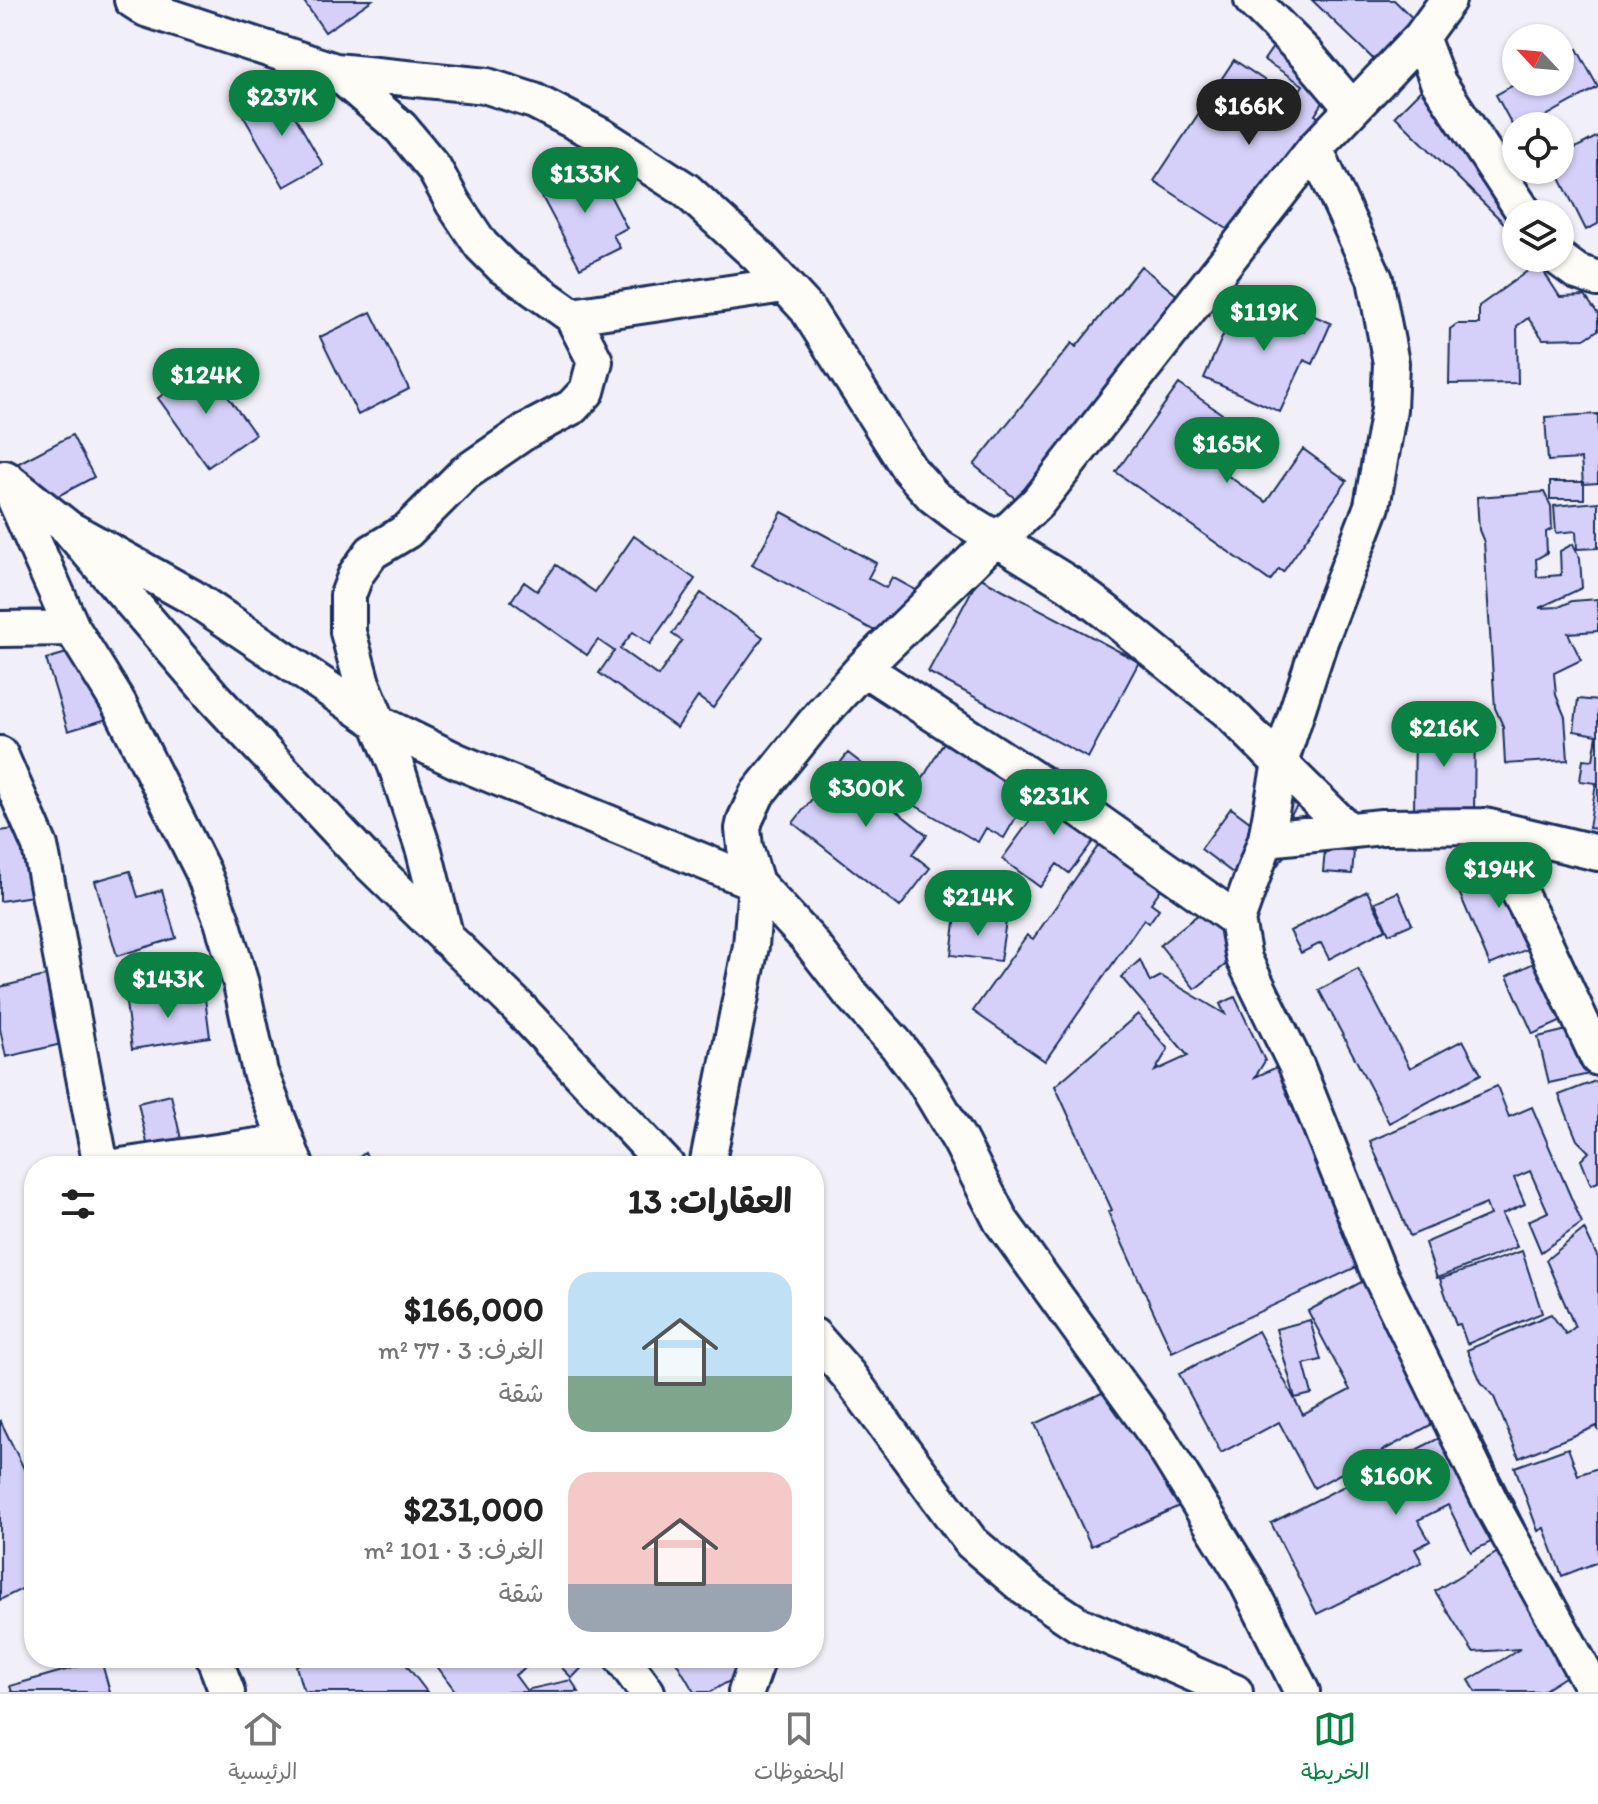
<!DOCTYPE html>
<html lang="ar">
<meta charset="utf-8">
<style>
:root{--surface:#fff;--page:#f2f2f2;--text:#222;--muted:#767676;--line:#e0e0e0;--accent:#0b8043}
body{margin:0;font-family:Itim,"Playpen Sans Arabic",sans-serif;background:var(--page);color:var(--text);direction:rtl;height:100vh;display:flex;flex-direction:column;font-size:30px;white-space:nowrap}
*{box-sizing:border-box;margin:0}
p{font-size:26px;color:var(--muted)}
.icon{flex:none;width:44px;height:44px;fill:none;stroke:currentColor;stroke-width:2;stroke-linecap:round;stroke-linejoin:round}
.map{position:relative;flex:1;overflow:hidden;direction:ltr}
.side{position:absolute;left:24px;top:1156px;width:800px;height:512px;display:flex;flex-direction:column;background:var(--surface);border-radius:32px;box-shadow:0 2px 6px #0004;direction:rtl}
.side>*{flex:none}
.needle{width:52px;rotate:296deg}
.tools{position:absolute;left:1502px;top:24px;display:grid;gap:16px}
.tools a{display:grid;place-items:center;width:72px;height:72px;border-radius:50%;background:var(--surface);box-shadow:0 2px 6px #0004;font-size:40px}
.price{position:absolute;translate:-50% -68px;padding:0 18px;border-radius:28px;background:var(--accent);color:#fff;font-size:26px;line-height:52px;filter:drop-shadow(0 2px 4px #0008)}
.price::after{content:'';position:absolute;left:50%;top:48px;width:24px;height:18px;margin-left:-12px;background:inherit;clip-path:polygon(0 0,100% 0,50% 100%)}
.price.selected{background:#222;color:#fff}
ul{padding:0;list-style:none}
li{display:flex;align-items:center;gap:24px;height:200px;padding:0 32px}
li span{display:grid;place-items:center;flex:none;width:224px;height:160px;border-radius:24px;color:#555}
li>.icon{margin-inline-start:auto}
span .icon{width:96px;height:96px;fill:#fffc;stroke-width:1}
li b{font-size:34px}
h2{display:flex;justify-content:space-between;align-items:center;height:96px;padding:0 32px;font-size:34px}
.tabs{display:flex;justify-content:space-around;align-items:center;height:112px;border-top:2px solid var(--line);background:var(--surface);font-size:22px;color:var(--muted)}
.tabs a{display:grid;justify-items:center;gap:4px}
.tabs .selected{color:var(--accent)}
.map>svg:first-child{display:block}
.building{fill:#d5d0f9;stroke:#1b2f5e;stroke-width:2}
.lines{fill:none;stroke-linecap:round;stroke-linejoin:round}
.minor-casing{stroke:#1b2f5e;stroke-width:40}
.minor{stroke:#fdfcf7;stroke-width:34}
</style>
<div class="map">
<svg width="1598" height="1692" viewBox="0 0 1598 1692">
<rect width="100%" height="100%" fill="#f1eff8"/>
<filter id="ink" filterUnits="userSpaceOnUse"><feTurbulence type="fractalNoise" baseFrequency=".0125" numOctaves="2"/><feDisplacementMap in="SourceGraphic" scale="16" xChannelSelector="R" yChannelSelector="G"/><feConvolveMatrix kernelMatrix="1 2 1 2 8 2 1 2 1" color-interpolation-filters="sRGB"/></filter>
<g filter="url(#ink)">
<path class="building" d="M303 0H372L325 32Z
M1312 0H1394L1433 38 1394 79Z
M1273 47 1333 87 1315 115 1336 129 1253 246 1154 181 1234 60 1294 100 1303 85 1264 60Z
M1577 49 1598 87 1528 126H1516V132L1496 95 1519 82H1560V59Z
M1424 87 1553 214H1516V235L1395 116Z
M280 90 323 165 284 187 241 112Z
M1598 136V224L1586 230 1556 170H1560V156Z
M594 164 627 228 613 235 620 248 580 268 540 193Z
M1141 266 1195 310 1032 512 974 465 1072 343 1076 347Z
M1542 269 1560 297 1585 296 1598 314V330L1586 338 1543 339 1528 318 1517 326 1518 383 1449 384 1450 329 1457 324H1479V306L1529 270Z
M1241 295 1287 316 1284 323 1304 332 1312 315 1331 323 1313 364 1304 360 1280 412 1204 378Z
M371 312 409 389 358 415 320 337Z
M205 365 255 434 208 467 158 398Z
M1179 384 1248 432 1221 471 1266 502 1303 449 1347 481 1283 572 1279 569 1270 581 1116 472Z
M1598 414V483L1583 484 1581 459 1548 461 1545 417Z
M72 435 94 477 37 507 15 465Z
M1550 482H1584V499H1550Z
M1544 492 1551 506 1552 529 1546 532 1547 553 1536 559 1537 577 1561 575 1560 551 1573 544 1580 559 1582 588 1539 608 1559 607 1572 601 1598 599V631L1568 633 1581 660 1554 673 1556 695 1565 717 1568 760 1505 764 1503 726 1495 708 1484 542 1479 530 1477 497Z
M1598 502V548L1577 549 1576 531 1556 533 1554 506Z
M782 512 876 563 868 578 886 588 892 577 923 594 897 643 752 565Z
M634 536 695 579 650 644 633 632 620 649 658 676 682 641 672 634 701 593 763 637 713 708 698 697 677 728 599 673 614 651 598 640 587 655 511 601 524 582 537 591 556 565 595 592Z
M979 577 1139 662 1088 758 928 672Z
M99 644 120 715 68 731 46 659Z
M1578 699 1598 701V829L1589 828 1596 783 1580 781 1583 759 1593 760 1597 735 1574 731Z
M954 725 1041 774 1004 838 986 828 978 842 909 802Z
M1415 725H1475L1474 813H1414Z
M848 753 905 797 895 810 927 835 912 854 930 868 900 907 793 823Z
M1056 785 1107 823 1069 873 1057 864 1040 887 1002 859Z
M1284 788 1301 801 1273 840 1288 851 1258 892 1201 849 1231 808 1271 838Z
M1115 822 1166 882 1151 903 1159 909 1149 923 1144 919 1045 1061 973 1011 1027 935 1033 939Z
M49 824 59 892 0 901V831Z
M1325 850 1354 851 1352 874 1323 872Z
M1509 855 1546 941 1490 965 1453 878Z
M130 871 138 897 162 890 176 938 117 956 95 881Z
M1367 891 1386 929 1329 959 1321 943 1301 953 1290 931Z
M1398 892 1412 924 1389 934 1375 902Z
M1209 906 1244 950 1195 989 1160 945Z
M956 914 1006 921 1000 961 951 955Z
M1544 958 1571 1017 1533 1034 1507 976Z
M1140 960 1150 982 1161 976 1225 1014 1220 1004 1235 997 1265 1061 1255 1077 1284 1064 1273 996 1389 1252 1172 1352 1108 1212 1112 1210 1055 1086 1138 1014 1168 1049 1155 1071 1188 1056 1121 977Z
M1358 969 1410 1068 1463 1040 1481 1074 1389 1123 1319 990Z
M70 970 87 1038 6 1057 0 1029V987Z
M204 991 210 1037 132 1049 126 1003Z
M1584 1026 1594 1073 1549 1083 1538 1037Z
M1598 1080V1182L1591 1185 1581 1160 1589 1152 1577 1140 1559 1095Z
M1497 1086 1509 1117 1532 1107 1582 1223 1541 1252 1528 1221 1548 1212 1530 1171 1514 1178 1525 1204 1502 1214 1517 1247 1437 1278 1425 1243 1490 1215 1486 1204 1410 1236 1370 1141Z
M171 1095 181 1139 148 1147 138 1103Z
M365 1153 375 1166H347Z
M1584 1229 1598 1258V1431L1597 1426 1519 1458 1494 1397 1481 1382 1467 1350 1551 1314 1566 1334 1575 1327 1546 1260Z
M1522 1251 1542 1313 1467 1344 1460 1324 1456 1325 1440 1279Z
M1387 1268 1462 1408 1314 1488 1279 1422 1221 1453 1179 1374 1258 1331 1303 1415 1350 1390 1308 1311Z
M1310 1320 1321 1360 1304 1364 1312 1394 1295 1398 1276 1329Z
M1130 1380 1186 1503 1091 1546 1035 1424Z
M0 1420 34 1489V1583L0 1600Z
M1473 1421 1525 1525 1471 1552 1448 1505 1418 1520 1430 1541 1415 1549 1422 1562 1317 1614 1271 1523Z
M1568 1448 1578 1475 1598 1468V1562L1562 1576 1544 1528 1538 1531 1515 1467Z
M1501 1550 1589 1662 1541 1692H1476L1469 1680 1520 1649 1473 1652 1435 1591Z
M307 1658H401L427 1692H306L302 1687 296 1666Z
M431 1658H540L515 1675 526 1690 571 1680 579 1692H456Z
M552 1658H591L572 1678Z
M674 1658H760L763 1662 710 1692H694Z
M101 1660 110 1692H12L10 1686Z"/>
<g class="lines">
<defs>
<path id="minor" d="M132 0 146 9 335 71 487 86 534 101 602 136 686 190 758 256 807 309 909 469 933 496 962 518 1069 584 1106 612 1228 711 1280 763 1266 839 1237 920 1244 959 1296 1065 1378 1271 1491 1503 1595 1692
M1252 0 1306 54 1352 108
M1448 0 1421 37 1438 82 1525 214
M335 71 401 128 434 168 453 203 481 245 503 267 572 316 595 361 587 391 572 407 526 431 465 473 407 531 372 552 356 574 348 595V632L362 683 396 766 424 851 446 938
M1315 148 1375 279 1391 363 1389 409 1372 506 1320 641 1280 763 1348 830
M1558 258 1577 272 1598 279
M572 316 784 285
M5 478 68 528 215 699 364 858 518 1007 667 1166
M8 484 72 628 119 704 203 872 222 921 241 984 260 1072 296 1166
M68 528 192 597 379 723 457 761 756 883 808 939 850 993 896 1044 926 1084 960 1141 1001 1221 1159 1439 1245 1578 1302 1692
M0 629 72 628
M863 668 1077 807 1237 920
M0 754 40 846 101 1166
M1485 826 1544 941 1598 1058
M1266 839 1382 827 1485 826 1598 853
M121 1166 285 1142
M707 1166 751 946 756 883 745 847 743 829 745 820 757 794 820 716 863 668 994 540 1011 528 1038 502 1315 148 1421 37
M814 1336 849 1376 971 1542 1026 1589 1078 1624 1235 1692
M214 1658 227 1692
M622 1658 647 1692
M746 1692 758 1658"/>
</defs>
<use href="#minor" class="minor-casing"/>
<use href="#minor" class="minor"/>
</g>
</g>
</svg>
<div class="tools">
<a><svg class="needle" viewBox="-14 -14 28 28"><path d="M0-13l5 13h-10z" fill="#e53935"/><path d="M0 13l5-13h-10z" fill="#767676"/></svg></a>
<a><svg class="icon" aria-label="locate" viewBox="0 0 24 24"><circle cx="12" cy="12" r="6"/><path d="M12 2v4M12 18v4M2 12h4M18 12h4"/></svg></a>
<a><svg class="icon" aria-label="layers" viewBox="0 0 24 24"><path d="M12 4l9 5-9 5-9-5zM3 14l9 5 9-5"/></svg></a>
</div>
<b class="price" style="left:282px;top:138px">$237K</b>
<b class="price selected" style="left:1249px;top:147px">$166K</b>
<b class="price" style="left:585px;top:215px">$133K</b>
<b class="price" style="left:1264px;top:353px">$119K</b>
<b class="price" style="left:206px;top:416px">$124K</b>
<b class="price" style="left:1227px;top:485px">$165K</b>
<b class="price" style="left:1444px;top:769px">$216K</b>
<b class="price" style="left:866px;top:829px">$300K</b>
<b class="price" style="left:1054px;top:837px">$231K</b>
<b class="price" style="left:1499px;top:910px">$194K</b>
<b class="price" style="left:978px;top:938px">$214K</b>
<b class="price" style="left:168px;top:1020px">$143K</b>
<b class="price" style="left:1396px;top:1517px">$160K</b>
<section class="side">
<h2>العقارات: 13<svg class="icon" aria-label="filters" viewBox="0 0 24 24"><path d="M4 7h16M4 17h16"/><circle cx="9" cy="7" r="2"/><circle cx="15" cy="17" r="2"/></svg></h2>
<ul>
<li><span style="background:linear-gradient(#bfe0f5 65%,#7fa58c 0)"><svg class="icon" aria-label="home" viewBox="0 0 24 24"><path d="M3 11l9-7 9 7M6 9v11h12V9"/></svg></span><div><b>$166,000</b><p>الغرف: 3 · 77 m²</p><p>شقة</p></div></li>
<li><span style="background:linear-gradient(#f6c9c9 70%,#9aa5b1 0)"><svg class="icon" aria-label="home" viewBox="0 0 24 24"><path d="M3 11l9-7 9 7M6 9v11h12V9"/></svg></span><div><b>$231,000</b><p>الغرف: 3 · 101 m²</p><p>شقة</p></div></li>
</ul>
</section>
</div>
<nav class="tabs">
<a class="selected"><svg class="icon" aria-label="map" viewBox="0 0 24 24"><path d="M3 6l6-2 6 2 6-2v14l-6 2-6-2-6 2zM9 4v14M15 6v14"/></svg>الخريطة</a>
<a><svg class="icon" aria-label="saved" viewBox="0 0 24 24"><path d="M7 4h10v16l-5-4-5 4z"/></svg>المحفوظات</a>
<a><svg class="icon" aria-label="home" viewBox="0 0 24 24"><path d="M3 11l9-7 9 7M6 9v11h12V9"/></svg>الرئيسية</a>
</nav>
